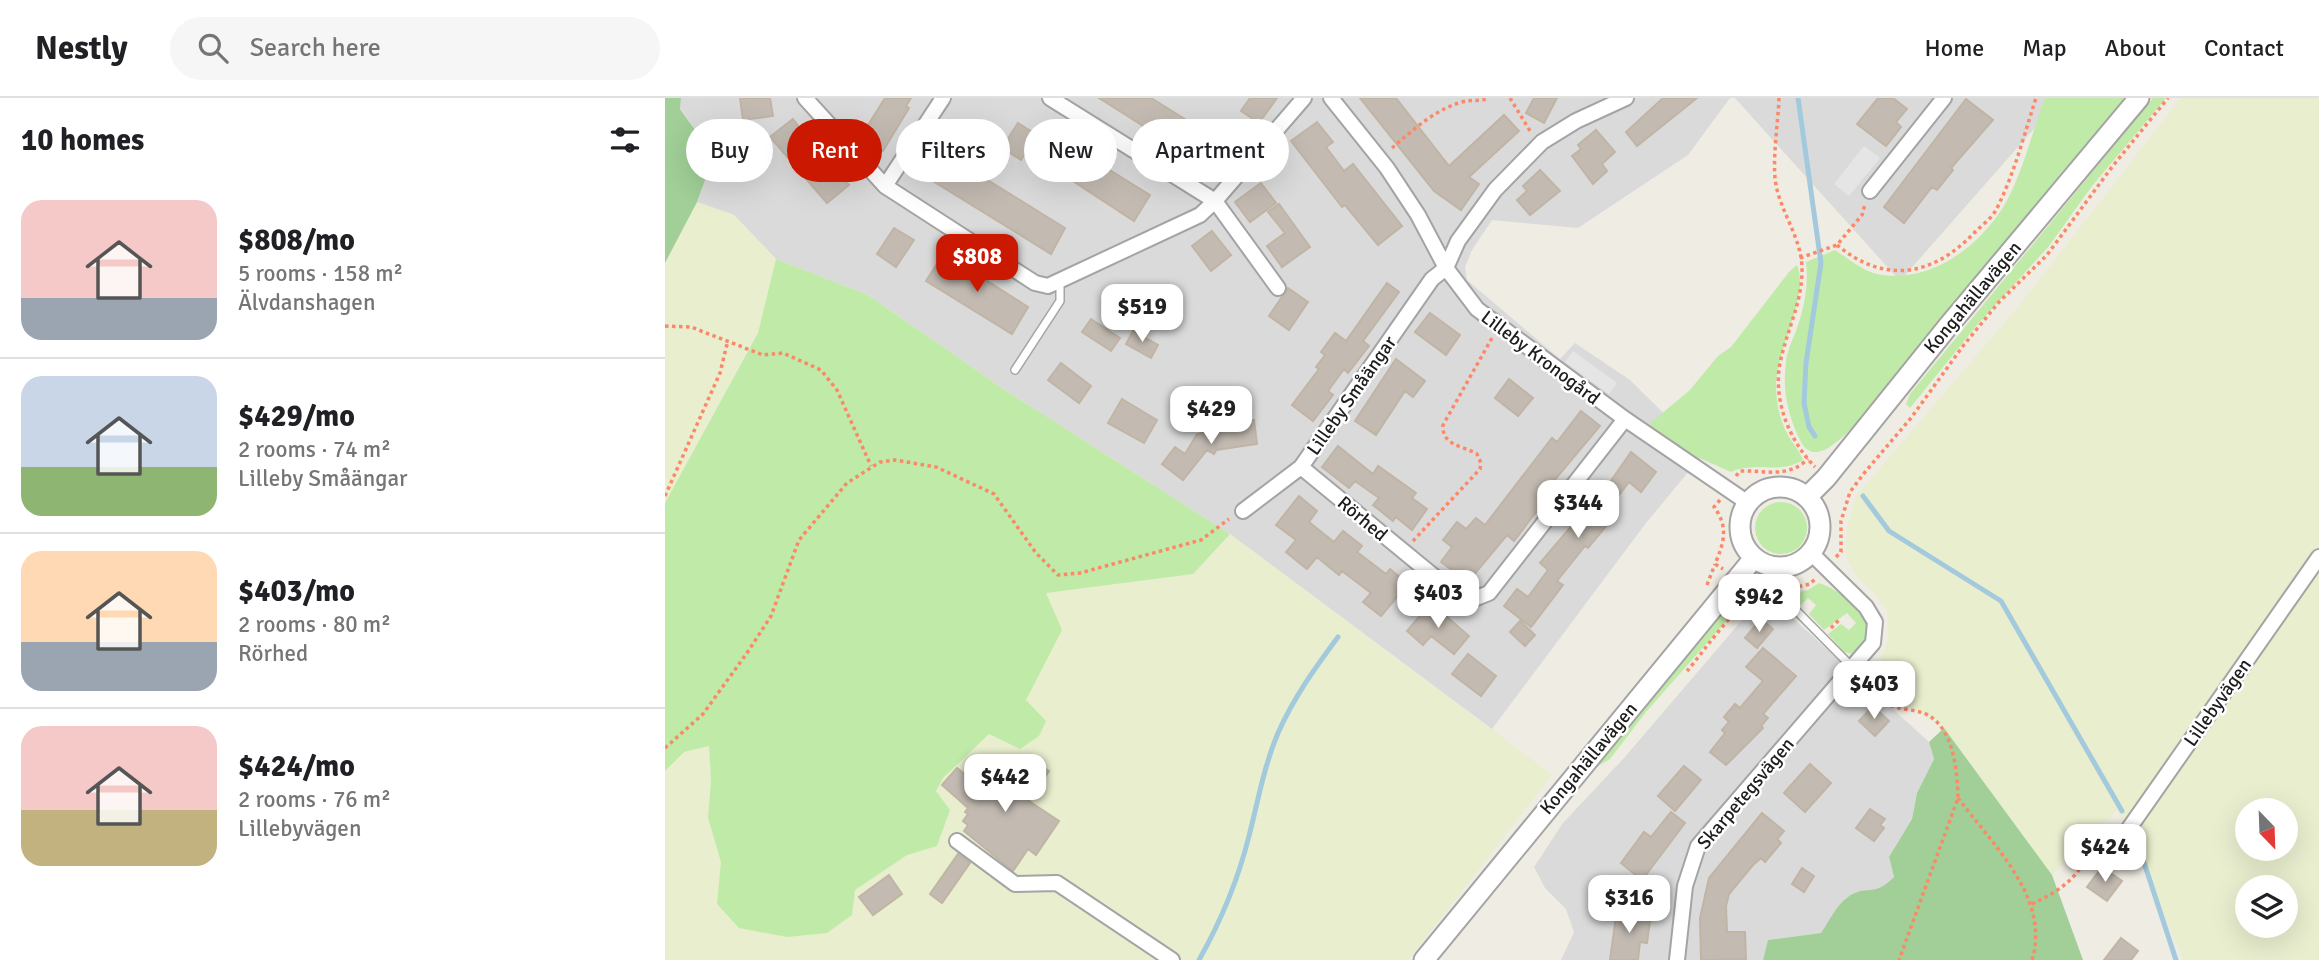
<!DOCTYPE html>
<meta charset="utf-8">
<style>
:root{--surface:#fff;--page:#f6f6f6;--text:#202124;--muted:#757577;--line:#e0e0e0;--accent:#cb1800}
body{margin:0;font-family:Signika,sans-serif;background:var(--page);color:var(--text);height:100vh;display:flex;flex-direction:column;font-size:26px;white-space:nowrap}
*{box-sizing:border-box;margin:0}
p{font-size:23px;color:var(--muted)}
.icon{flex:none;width:38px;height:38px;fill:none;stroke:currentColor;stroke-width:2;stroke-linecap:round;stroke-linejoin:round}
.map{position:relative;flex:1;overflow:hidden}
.sheet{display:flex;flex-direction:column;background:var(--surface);width:665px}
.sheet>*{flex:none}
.banner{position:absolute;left:21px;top:21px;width:665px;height:63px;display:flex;gap:14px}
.needle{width:46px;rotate:157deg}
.fabs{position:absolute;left:1570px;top:700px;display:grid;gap:14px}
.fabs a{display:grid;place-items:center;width:63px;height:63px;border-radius:50%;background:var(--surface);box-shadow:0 7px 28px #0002;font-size:35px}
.price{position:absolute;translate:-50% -60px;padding:0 16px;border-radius:14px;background:#fff;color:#222;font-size:23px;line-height:46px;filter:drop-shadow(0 2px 4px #0008)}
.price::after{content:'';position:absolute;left:50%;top:42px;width:21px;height:16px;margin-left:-10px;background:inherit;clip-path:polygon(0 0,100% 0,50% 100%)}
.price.active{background:var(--accent);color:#fff}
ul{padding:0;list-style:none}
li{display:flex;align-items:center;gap:21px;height:175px;padding:0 21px}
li+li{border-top:2px solid var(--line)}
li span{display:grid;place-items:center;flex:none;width:196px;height:140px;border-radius:21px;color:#555}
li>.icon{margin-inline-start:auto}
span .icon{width:84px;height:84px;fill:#fffc;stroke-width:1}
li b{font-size:30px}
h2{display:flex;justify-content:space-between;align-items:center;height:84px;padding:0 21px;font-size:30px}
.chip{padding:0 24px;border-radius:32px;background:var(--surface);box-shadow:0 7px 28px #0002;font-size:24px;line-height:63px}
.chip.active{background:var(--accent);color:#fff}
header{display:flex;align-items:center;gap:42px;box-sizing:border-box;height:98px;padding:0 35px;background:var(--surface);border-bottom:2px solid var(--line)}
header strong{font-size:33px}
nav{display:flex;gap:38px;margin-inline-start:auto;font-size:24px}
.search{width:490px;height:63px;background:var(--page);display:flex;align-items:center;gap:18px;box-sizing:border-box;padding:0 24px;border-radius:38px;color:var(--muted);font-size:26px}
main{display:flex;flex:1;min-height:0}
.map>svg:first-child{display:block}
.residential{fill:#dbdada}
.farmland{fill:#e8eece;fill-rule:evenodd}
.grass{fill:#c0eaa8}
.forest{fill:#a1cf97}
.parking{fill:#e5e5e5}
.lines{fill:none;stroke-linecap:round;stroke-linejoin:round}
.stream{stroke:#a3c9dd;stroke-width:5}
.building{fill:#c3bbb2;stroke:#c0b4a5;stroke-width:2}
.service-casing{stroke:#a4a4a4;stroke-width:10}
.minor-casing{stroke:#a4a4a4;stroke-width:18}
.tertiary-casing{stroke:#a4a4a4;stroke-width:23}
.path{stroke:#fb8867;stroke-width:3.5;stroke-dasharray:3.5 3.5;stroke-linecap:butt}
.service{stroke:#fff;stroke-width:7}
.minor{stroke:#fff;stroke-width:14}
.tertiary{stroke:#fff;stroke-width:19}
.labels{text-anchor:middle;stroke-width:5;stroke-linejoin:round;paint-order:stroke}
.street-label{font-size:19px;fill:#1d1d1d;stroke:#fff}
</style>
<header>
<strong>Nestly</strong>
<div class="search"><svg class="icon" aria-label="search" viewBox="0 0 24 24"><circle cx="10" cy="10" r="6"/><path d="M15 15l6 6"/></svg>Search here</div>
<nav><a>Home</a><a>Map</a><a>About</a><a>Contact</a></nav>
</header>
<main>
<section class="sheet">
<h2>10 homes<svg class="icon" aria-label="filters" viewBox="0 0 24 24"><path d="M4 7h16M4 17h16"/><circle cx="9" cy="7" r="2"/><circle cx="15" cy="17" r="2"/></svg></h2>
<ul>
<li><span style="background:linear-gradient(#f6c9c9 70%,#9aa5b1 0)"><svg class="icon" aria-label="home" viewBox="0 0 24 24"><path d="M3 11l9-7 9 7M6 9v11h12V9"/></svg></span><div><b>$808/mo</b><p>5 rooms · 158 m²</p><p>Älvdanshagen</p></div></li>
<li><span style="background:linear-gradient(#c9d6e8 65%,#8fb573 0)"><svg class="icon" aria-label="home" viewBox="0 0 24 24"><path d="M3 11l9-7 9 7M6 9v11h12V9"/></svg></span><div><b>$429/mo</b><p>2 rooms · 74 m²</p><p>Lilleby Småängar</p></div></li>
<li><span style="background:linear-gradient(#ffd9b3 65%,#9aa5b1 0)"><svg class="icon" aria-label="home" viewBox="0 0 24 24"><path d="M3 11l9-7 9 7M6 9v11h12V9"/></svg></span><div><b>$403/mo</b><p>2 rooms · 80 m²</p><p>Rörhed</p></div></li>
<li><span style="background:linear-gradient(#f6c9c9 60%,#c2b280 0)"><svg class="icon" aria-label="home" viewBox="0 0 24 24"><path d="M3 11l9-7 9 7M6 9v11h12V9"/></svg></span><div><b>$424/mo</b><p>2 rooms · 76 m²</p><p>Lillebyvägen</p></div></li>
</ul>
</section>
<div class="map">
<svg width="1654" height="862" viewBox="0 0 1654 862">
<rect width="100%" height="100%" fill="#efece3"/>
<path class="residential" d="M16 0H1065L1023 57 913 130 827 122 807 152 800 169 802 182 895 261 910 245 965 282 1039 355 981 425 827 631 565 436 337 290 203 197 111 161 69 117 32 104 49 58 15 10Z
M1070 0H1396L1235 183Z
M1095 501 1120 513 1264 644 1269 661 1252 695 1247 721 1224 759 1229 779 1218 791 1194 794 1181 800 1156 835 1103 842 1098 862H896L909 834 901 811 880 790 869 769 898 725 959 660Z"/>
<path class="farmland" d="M1516 0H1654V862H1519L1452 712 1387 777 1279 630 1230 600 1212 572 1223 541 1222 513 1212 498 1191 478 1181 459 1182 429 1191 398 1354 208ZM1582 712H1620V751H1582ZM1582 789H1620V828H1582Z
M32 104 69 117 111 161 93 235 0 405V165Z
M565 436 887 677 743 862H0V673L19 654 44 648 46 682 43 720 56 764 52 807 187 817 190 792 242 757 272 748 285 712 271 694 277 680 324 636 355 651 380 623 360 602 397 532 381 495 527 476Z"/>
<path class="grass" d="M1380 0H1461L1186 331C1172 344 1148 369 1135 342 1123 317 1117 292 1121 264 1122 253 1127 243 1131 233 1139 211 1144 187 1141 164L1170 152C1184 161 1200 175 1217 177 1268 184 1315 148 1340 106 1358 74 1367 34 1380 0Z
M1488 0H1501L1427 88 1384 148 1312 227 1245 310 1241 306 1245 296Z
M111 161 203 197 337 290 565 436 528 476 381 495 397 532 361 602 381 623 374 638 355 651 324 636 278 680 271 693 285 712 272 748 242 757 190 792 187 817 162 835 122 839 74 830 52 806 56 764 43 720 46 682 44 648 19 654 0 673V405L93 235Z
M1132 167C1145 197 1111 253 1111 287 1111 305 1115 324 1124 339 1129 347 1135 354 1138 362 1113 377 1089 363 1066 374L1021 354 987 331 983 327 1025 292 1053 258 1066 249 1124 174Z
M1090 430a26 26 0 1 1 52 0a26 26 0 1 1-52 0Z
M1154 485C1180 493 1229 533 1187 556L1179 554 1163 536 1176 526 1184 532 1191 525 1182 515 1159 532 1144 516 1151 507 1143 500 1135 508 1124 496 1143 492Z
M1077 499 1079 503 981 614 945 661 925 673 1046 526Z"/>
<path class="forest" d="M0 0H16L15 11 49 58 32 104 0 165Z
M1279 630 1387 777 1418 862H1098L1103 842 1156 835C1163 825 1172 806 1183 799 1201 786 1209 800 1229 779L1224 759 1247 721 1252 695 1269 661 1264 644Z"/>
<path class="parking" d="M1199 48 1215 60 1184 98 1169 86Z
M908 253 952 285 944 296 900 264Z"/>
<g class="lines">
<path class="stream" d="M1133 0 1156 165 1141 265 1139 305 1144 329 1150 338
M1198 398 1224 433 1336 503 1457 713
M1468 731 1511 862
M534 862C556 823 573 782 584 738 593 703 599 668 613 635 629 599 650 570 673 539"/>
</g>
<path class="building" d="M75 0H105L108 18 78 22Z
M220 0H246L241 8 244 10 218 53 195 40Z
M434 0H486L555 43 540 67Z
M585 0H612L594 25 576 13Z
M695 0H731L784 68 839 17 854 33 804 79 814 86 796 112 769 93Z
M869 0H892L879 25 861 15Z
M998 0H1032L972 48 961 34Z
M1213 0H1228L1242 11 1231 24 1236 29 1221 48 1192 26Z
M1301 1 1328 22 1286 70 1288 72 1272 92 1267 89 1239 125 1219 109Z
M128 21 143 41 184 87 162 105 105 39Z
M652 24 668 44 661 49 679 73 688 66 737 128 713 147 680 107 677 109 626 43Z
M353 25 380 42 385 35 485 97 469 123 362 53 356 62 337 50Z
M931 32 950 54 937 66 942 73 928 86 907 58 916 51 913 47Z
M274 52 400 130 386 156 258 77Z
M875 72 895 93 865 117 852 102 862 93 858 88Z
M596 85 611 105 585 124 570 104Z
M614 106 645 149 617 169 602 148 620 135 603 114Z
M229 130 249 142 231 169 212 156Z
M547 133 566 157 546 173 527 148Z
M279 155 363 209 347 236 261 183Z
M722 185 734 194 698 243 704 248 683 275 679 271 663 293 668 297 648 323 627 307 654 271 651 269 660 257 656 254 670 235 681 243Z
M623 190 643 204 624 232 604 218Z
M765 215 795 237 781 257 750 234Z
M426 221 455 240 446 253 417 234Z
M468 233 493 247 486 260 461 246Z
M731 261 760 283 748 299 740 293 711 337 690 323Z
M396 265 426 288 414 305 383 282Z
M844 281 868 300 853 318 830 300Z
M457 301 492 322 479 345 443 325Z
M916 313 935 328 887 385 891 388 849 443 842 437 803 484 776 464 787 449 778 442 792 424 801 431 811 420 820 427 887 340 892 344Z
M589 322 592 346 551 352 549 356 542 352 518 382 497 366 510 349 520 356 532 336Z
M673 348 708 376 713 368 751 395 747 400 762 411 747 432 731 419 728 423 708 407 714 400 690 383 684 390 657 369Z
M966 354 991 374 976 394 964 384 945 409 952 415 923 450 920 448 892 483 898 487 866 529 839 508 852 491 863 499 883 472 875 465 932 398 934 400Z
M634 398 652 413 644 424 669 444 678 433 697 448 692 454 721 476 725 471 743 486 716 518 698 504 706 495 677 473 674 477 652 459 642 471 621 454 631 442 611 427Z
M766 505 804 538 789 556 766 538 758 547 742 533Z
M1096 521 1108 531 1092 550 1080 540Z
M855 523 870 537 860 548 845 534Z
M1098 550 1131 578 1098 616 1103 620 1096 628 1098 630 1061 667 1045 654 1060 635 1057 632 1064 624 1059 619 1070 606 1075 610 1098 583 1081 569Z
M803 556 831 578 816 598 787 576Z
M1208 608 1224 623 1210 638 1194 623Z
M362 660 384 673 364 703 394 723 371 757 363 751 348 773 299 733 303 727 298 723 303 716 300 714 303 710 277 687 292 670 316 690 317 688 336 701Z
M1145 666 1166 685 1140 714 1119 695Z
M1019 668 1036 682 1010 713 993 698Z
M1205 711 1220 721 1215 727 1219 730 1209 743 1191 730Z
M1006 714 1020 725 977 782 956 765 979 734 986 739Z
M1097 715 1119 733 1112 741 1116 745 1100 764 1096 760 1088 767 1064 796 1061 808 1062 834H1080L1081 861 1036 862 1035 820 1044 780Z
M293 756 305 765 277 805 265 796Z
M1437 769 1457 783 1442 803 1422 789Z
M1137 770 1149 778 1139 794 1127 786Z
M224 777 237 796 208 817 194 799Z
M952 811 986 816 982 845 975 844 973 862H945Z
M1456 840 1473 853 1466 862H1439Z"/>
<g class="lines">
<defs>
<path id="service" d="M350 272 395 203V184
M1111 492 1187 569"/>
<path id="minor" d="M140 0 220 88 370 185 383 188 535 117 550 103 639 0
M385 0 550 103 613 190
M666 0 722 70 753 117 781 170 812 211 960 321 1083 405
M220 88 278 0
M1205 93 1279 0
M636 369 788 494 809 501 824 495 960 321
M578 413 636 369 767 181 781 170 793 143 830 92 877 44 911 23 961 0
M292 743 350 786 392 785 507 862
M1451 749 1654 459
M1012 862 1020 788 1033 748 1208 545 1210 524 1201 509 1146 455"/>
<path id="tertiary" d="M1075 429a40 40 0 1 1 80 0a40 40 0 1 1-80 0Z
M1142 399 1161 380 1284 227 1474 0
M759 862 1089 460"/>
</defs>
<use href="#service" class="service-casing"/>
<use href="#minor" class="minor-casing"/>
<use href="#tertiary" class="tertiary-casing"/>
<path class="path" d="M845 0 865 33
M1114 0C1113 26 1108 54 1110 80 1113 112 1138 140 1137 173 1137 207 1119 238 1114 271 1110 307 1125 343 1150 369
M727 50C748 32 769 12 797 4 807 1 815 4 824 0
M1172 147C1219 186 1267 179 1309 135 1316 128 1326 121 1331 112 1349 77 1359 37 1371 0
M1135 160 1172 147 1197 117 1200 106
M0 228 26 229 98 257 118 255 156 272 172 292 206 368
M1071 378 1075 373C1100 372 1122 381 1143 361
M0 398 55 275 62 246
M1055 402 1049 409C1064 429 1059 445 1050 466L1058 471
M748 443 815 371 816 365 812 356C797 347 777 348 778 327L827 240
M1171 459 1176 454V423L1185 394 1200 374 1246 320 1298 248 1334 204 1382 157 1447 69 1503 0
M1042 487 1050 466
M1127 490 1145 486 1151 480
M1166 530 1174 522
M1022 573C1042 550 1073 501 1102 493
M1196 578C1204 587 1213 600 1223 606 1234 612 1249 611 1261 616 1289 630 1292 672 1293 700L1234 862
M0 650 38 616 82 555 106 518 134 442 182 385 215 364 230 362 271 369 329 396 371 455 393 477 415 475 536 442 564 421
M1293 700C1327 746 1386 800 1367 862
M1367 806C1384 798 1402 788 1413 773 1422 760 1426 745 1439 736"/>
<use href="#service" class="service"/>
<use href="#minor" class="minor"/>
<use href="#tertiary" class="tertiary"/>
</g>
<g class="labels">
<g class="street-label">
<text transform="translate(1307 199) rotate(-50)" y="7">Kongahällavägen</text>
<text transform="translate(876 259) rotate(37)" y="7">Lilleby Kronogård</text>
<text transform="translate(686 297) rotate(-55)" y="7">Lilleby Småängar</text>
<text transform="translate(698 420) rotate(40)" y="7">Rörhed</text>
<text transform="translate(1552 604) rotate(-55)" y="7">Lillebyvägen</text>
<text transform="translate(923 660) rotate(-50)" y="7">Kongahällavägen</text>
<text transform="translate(1080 695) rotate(-50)" y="7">Skarpetegsvägen</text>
</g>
</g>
</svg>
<div class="fabs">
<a><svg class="needle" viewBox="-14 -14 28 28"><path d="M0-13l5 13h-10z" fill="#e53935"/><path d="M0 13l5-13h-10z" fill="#757577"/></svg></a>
<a><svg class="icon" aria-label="layers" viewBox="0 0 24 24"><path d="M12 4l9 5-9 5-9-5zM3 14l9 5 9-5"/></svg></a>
</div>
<b class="price active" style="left:312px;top:196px">$808</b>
<b class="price" style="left:477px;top:246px">$519</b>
<b class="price" style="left:546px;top:348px">$429</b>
<b class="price" style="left:913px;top:442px">$344</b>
<b class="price" style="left:773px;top:532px">$403</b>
<b class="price" style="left:1094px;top:536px">$942</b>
<b class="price" style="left:1209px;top:623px">$403</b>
<b class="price" style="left:340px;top:716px">$442</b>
<b class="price" style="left:1440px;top:786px">$424</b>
<b class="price" style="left:964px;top:837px">$316</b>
<div class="banner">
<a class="chip">Buy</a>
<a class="chip active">Rent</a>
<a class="chip">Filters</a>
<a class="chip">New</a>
<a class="chip">Apartment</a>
</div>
</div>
</main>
